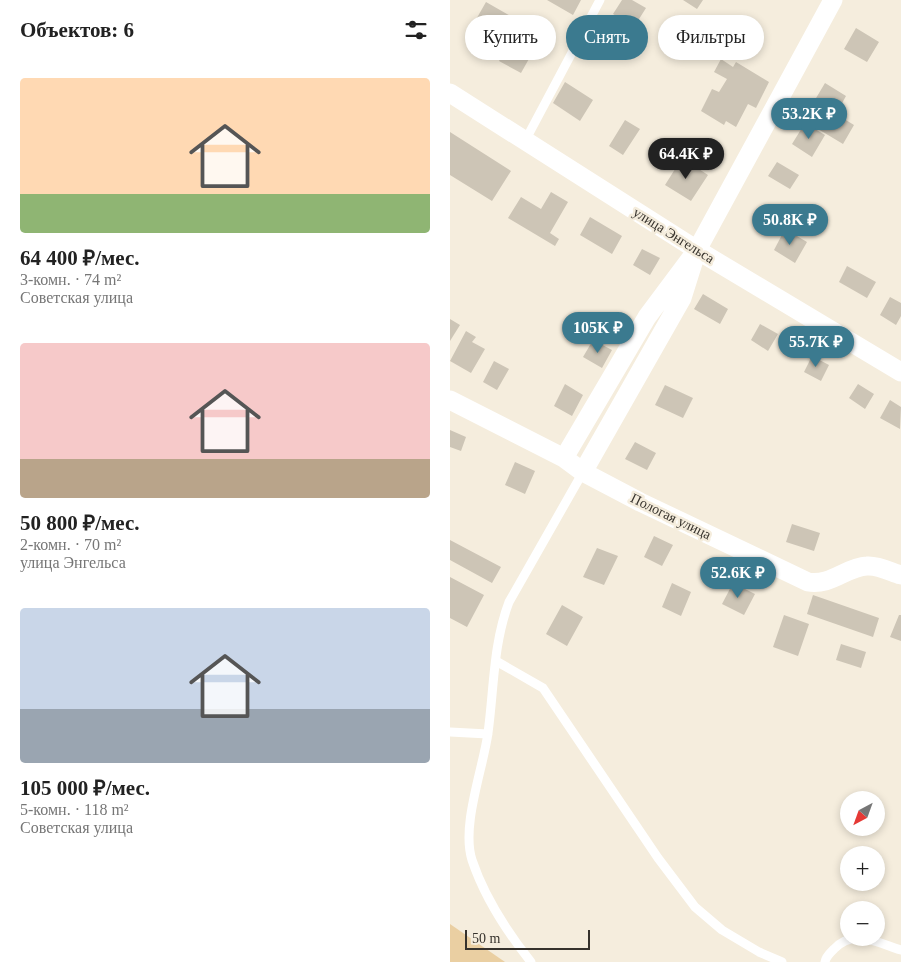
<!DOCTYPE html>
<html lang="ru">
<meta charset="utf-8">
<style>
:root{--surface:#fff;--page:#f6f6f6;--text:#222;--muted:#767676;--accent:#3b7a8f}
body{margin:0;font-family:Georgia,serif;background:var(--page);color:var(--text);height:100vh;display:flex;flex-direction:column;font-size:19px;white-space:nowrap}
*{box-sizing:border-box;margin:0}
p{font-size:16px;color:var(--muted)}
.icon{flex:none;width:28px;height:28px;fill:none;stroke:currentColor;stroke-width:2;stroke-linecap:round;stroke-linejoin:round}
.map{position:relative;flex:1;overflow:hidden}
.drawer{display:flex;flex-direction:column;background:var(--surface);width:450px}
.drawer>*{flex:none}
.hud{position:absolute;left:15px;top:15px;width:360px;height:45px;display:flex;gap:10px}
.needle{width:32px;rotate:221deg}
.fabs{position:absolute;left:390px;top:791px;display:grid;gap:10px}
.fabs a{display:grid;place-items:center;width:45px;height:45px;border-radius:50%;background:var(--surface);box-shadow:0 2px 8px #0003;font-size:25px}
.scale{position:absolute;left:15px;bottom:12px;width:125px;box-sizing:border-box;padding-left:5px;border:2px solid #36322c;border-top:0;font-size:14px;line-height:18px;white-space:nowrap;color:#36322c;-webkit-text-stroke:4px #f5eddd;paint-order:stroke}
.price{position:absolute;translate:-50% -42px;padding:0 11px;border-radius:18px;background:var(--accent);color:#fff;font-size:16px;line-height:32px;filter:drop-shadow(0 1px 2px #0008)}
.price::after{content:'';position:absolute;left:50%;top:30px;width:15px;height:11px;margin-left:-8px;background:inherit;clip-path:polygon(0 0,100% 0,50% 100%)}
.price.current{background:#222;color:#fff}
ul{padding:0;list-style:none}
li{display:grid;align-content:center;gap:10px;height:265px;padding:0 20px}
li span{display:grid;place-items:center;height:155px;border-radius:5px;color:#555}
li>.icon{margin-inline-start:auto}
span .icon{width:90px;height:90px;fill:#fffc;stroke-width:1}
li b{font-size:21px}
h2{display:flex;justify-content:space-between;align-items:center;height:60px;padding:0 20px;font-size:21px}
.pill{padding:0 18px;border-radius:22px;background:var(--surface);box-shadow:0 2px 8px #0003;font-size:18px;line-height:45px}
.pill.current{background:var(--accent);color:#fff}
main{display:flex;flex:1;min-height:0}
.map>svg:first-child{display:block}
.green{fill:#eacfa2}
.building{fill:#cdc5b6}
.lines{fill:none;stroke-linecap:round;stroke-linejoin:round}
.service{stroke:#fff;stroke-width:9}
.minor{stroke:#fff;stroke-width:19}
.labels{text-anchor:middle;stroke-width:5;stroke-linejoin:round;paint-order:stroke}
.street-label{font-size:14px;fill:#36322c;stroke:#f5eddd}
</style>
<main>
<section class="drawer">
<h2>Объектов: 6<svg class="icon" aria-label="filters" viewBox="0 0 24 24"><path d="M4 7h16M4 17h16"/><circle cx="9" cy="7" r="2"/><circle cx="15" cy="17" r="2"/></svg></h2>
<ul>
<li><span style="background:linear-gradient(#ffd9b3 75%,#8fb573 0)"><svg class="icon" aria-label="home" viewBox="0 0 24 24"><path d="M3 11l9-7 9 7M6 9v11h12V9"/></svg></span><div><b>64 400 ₽/мес.</b><p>3-комн. · 74 m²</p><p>Советская улица</p></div></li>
<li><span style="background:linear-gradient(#f6c9c9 75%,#b9a48a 0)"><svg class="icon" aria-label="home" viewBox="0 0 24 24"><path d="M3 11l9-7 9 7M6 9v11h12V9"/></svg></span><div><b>50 800 ₽/мес.</b><p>2-комн. · 70 m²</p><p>улица Энгельса</p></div></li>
<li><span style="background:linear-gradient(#c9d6e8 65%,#9aa5b1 0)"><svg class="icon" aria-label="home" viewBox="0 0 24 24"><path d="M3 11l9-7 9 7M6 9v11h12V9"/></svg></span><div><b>105 000 ₽/мес.</b><p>5-комн. · 118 m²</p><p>Советская улица</p></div></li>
</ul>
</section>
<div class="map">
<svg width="451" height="962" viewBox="0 0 451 962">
<rect width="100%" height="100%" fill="#f5eddd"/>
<path class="green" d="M0 924 55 962H0Z"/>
<path class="building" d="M97 0H131L123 15Z
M172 0H182L196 8 184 27 163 14Z
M233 0H253L247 9Z
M36 2 62 17 45 46 20 30Z
M406 28 429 42 417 62 394 49Z
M58 44 80 57 71 73 49 61Z
M271 59 283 67 286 62 319 82 306 108 298 104 286 127 276 121 274 125 251 111 262 89 269 92 277 79 264 72Z
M115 82 143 100 130 121 103 103Z
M375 83 396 96 386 114 404 125 393 144 353 120Z
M175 120 190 129 173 155 159 146Z
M355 123 375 135 362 157 342 144Z
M0 132 61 171 42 201 0 175Z
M232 158 258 175 241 201 215 185Z
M327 162 349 175 340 189 318 176Z
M101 192 118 202 100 233 109 239 105 246 58 218 71 197 91 209Z
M140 217 172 236 162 254 130 235Z
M335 229 357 242 345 263 324 250Z
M192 249 210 258 200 275 183 265Z
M397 266 426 282 417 298 389 282Z
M253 294 278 309 270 324 244 309Z
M440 297 451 303V316L446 325 430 315Z
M0 319 10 325 0 341Z
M310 324 328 334 318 351 301 340Z
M16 331 26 337 22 342 35 349 21 373 0 361Z
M143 340 162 350 152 368 133 357Z
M362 356 379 365 371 381 354 372Z
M44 361 59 369 47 390 33 382Z
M115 384 133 395 122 416 104 406Z
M408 384 424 394 415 409 399 398Z
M215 385 243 398 233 418 205 405Z
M440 400 451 407 450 429 430 418Z
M0 430 16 437 11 451 0 447Z
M185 442 206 453 197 470 175 459Z
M65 462 85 471 75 494 55 485Z
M342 524 370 533 364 551 336 542Z
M204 536 223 545 212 566 194 557Z
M0 540 51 567 42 583 0 560Z
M147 548 168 556 154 585 133 577Z
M0 577 34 595 17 627 0 618Z
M222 583 241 592 231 616 212 607Z
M283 583 305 594 294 615 272 604Z
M363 595 429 618 423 637 357 614Z
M112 605 133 617 117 646 96 634Z
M334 615 359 624 348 656 323 647Z
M449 615H451V641L440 637Z
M391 644 416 652 411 668 386 660Z"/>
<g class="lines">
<path class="service" d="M75 141 150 0
M46 661 93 688 208 858 245 907 272 930 309 952 332 962
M0 732 38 734
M81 962C58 933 34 896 22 860 11 826 33 769 38 733 44 689 43 644 59 602L133 472
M375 962C376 956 380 953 384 949 404 928 428 943 451 950"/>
<path class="minor" d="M0 93 247 250 451 372
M0 400 114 458 133 472 190 502 358 582C381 586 396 567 417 566 428 565 441 572 451 575
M114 458 197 317 247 250 383 0
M133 472 232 298 243 263"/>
</g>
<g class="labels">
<g class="street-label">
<text transform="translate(224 235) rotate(32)" y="5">улица Энгельса</text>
<text transform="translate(221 516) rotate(26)" y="5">Пологая улица</text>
</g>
</g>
</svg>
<div class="fabs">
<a><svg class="needle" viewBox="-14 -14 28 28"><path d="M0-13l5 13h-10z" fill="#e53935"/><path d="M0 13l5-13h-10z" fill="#767676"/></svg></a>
<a>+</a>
<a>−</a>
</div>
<div class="scale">50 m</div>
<b class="price" style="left:359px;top:140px">53.2K ₽</b>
<b class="price current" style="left:236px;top:180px">64.4K ₽</b>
<b class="price" style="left:340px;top:246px">50.8K ₽</b>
<b class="price" style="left:148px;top:354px">105K ₽</b>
<b class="price" style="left:366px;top:368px">55.7K ₽</b>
<b class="price" style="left:288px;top:599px">52.6K ₽</b>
<div class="hud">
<a class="pill">Купить</a>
<a class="pill current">Снять</a>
<a class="pill">Фильтры</a>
</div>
</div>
</main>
